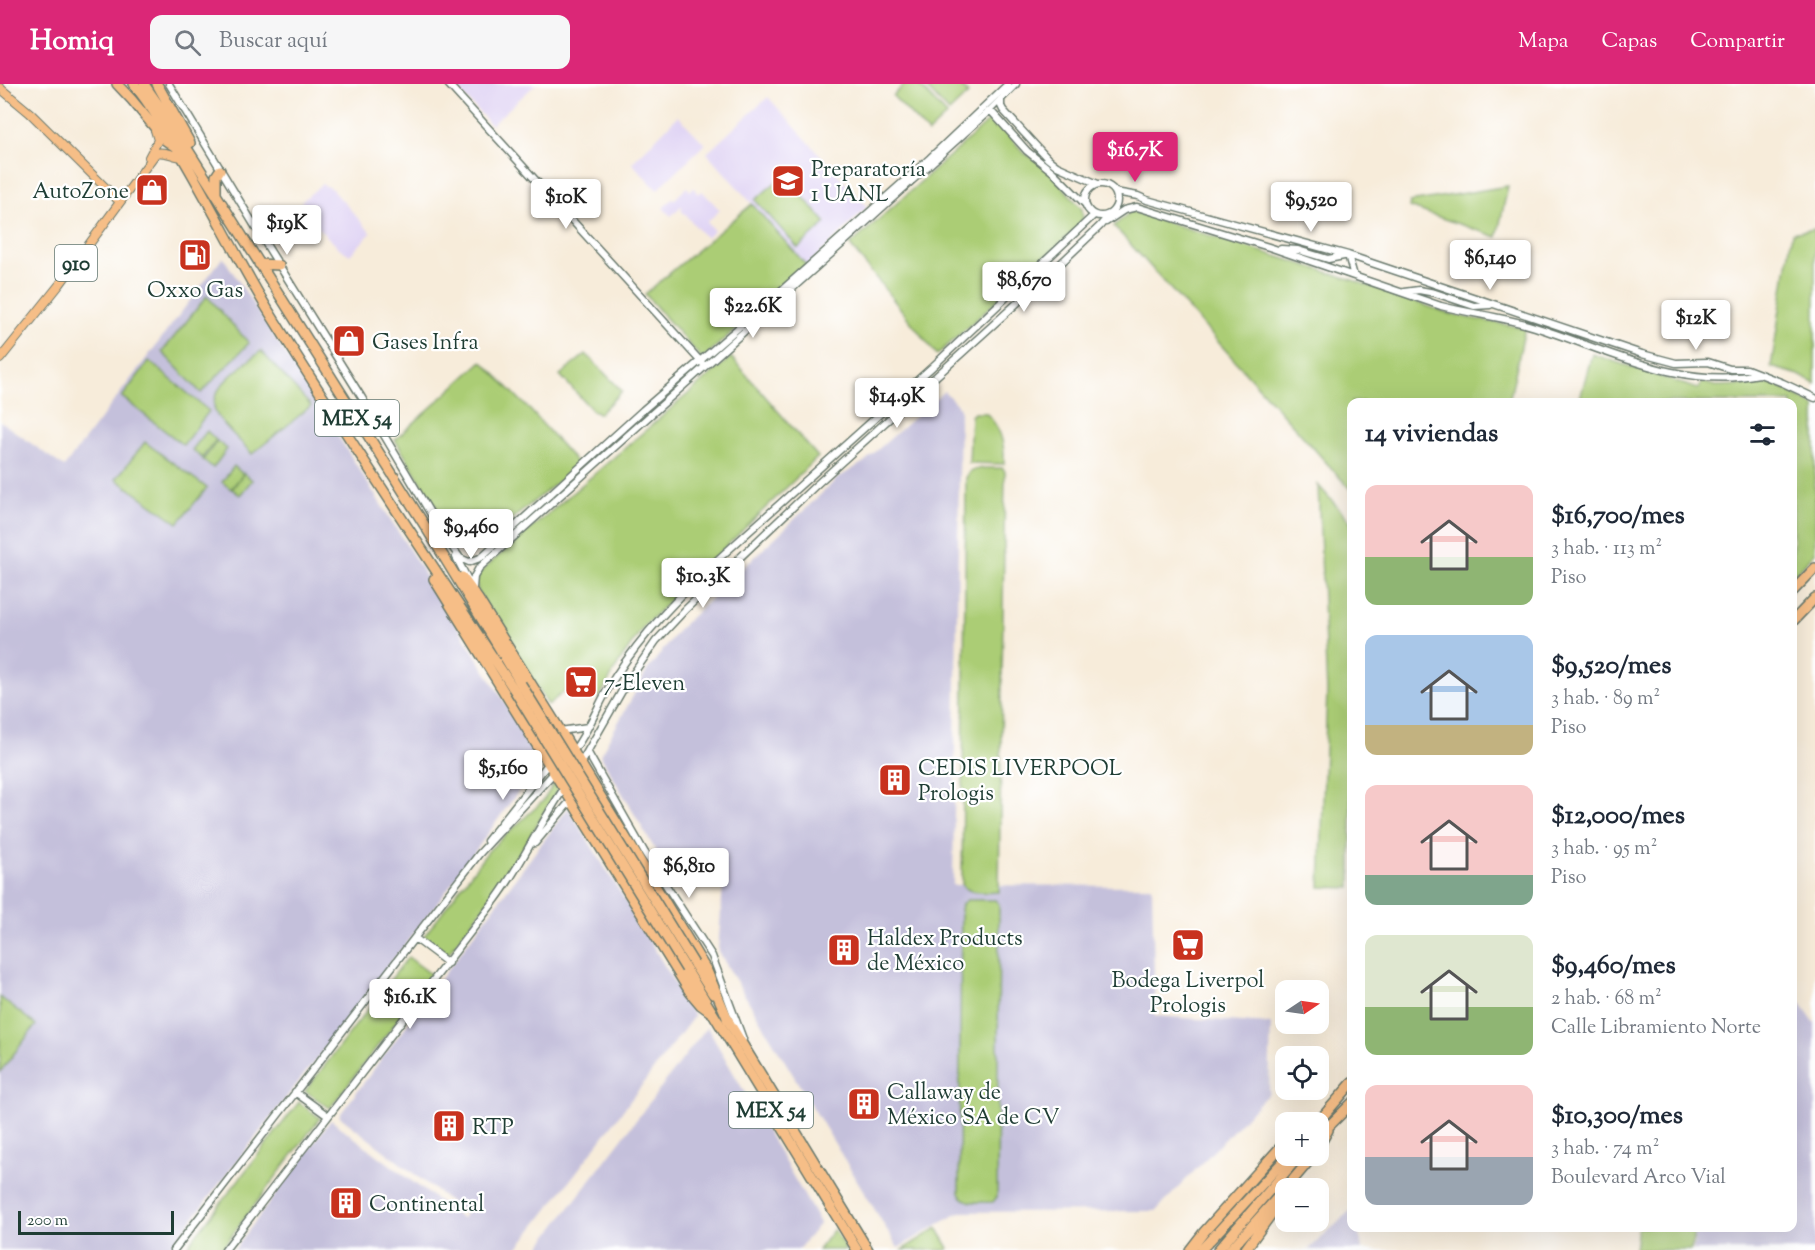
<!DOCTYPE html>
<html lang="es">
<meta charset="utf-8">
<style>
:root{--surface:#fff;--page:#f6f6f7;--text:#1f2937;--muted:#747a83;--accent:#db2777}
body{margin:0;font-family:"Sorts Mill Goudy",serif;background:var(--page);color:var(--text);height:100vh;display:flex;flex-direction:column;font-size:22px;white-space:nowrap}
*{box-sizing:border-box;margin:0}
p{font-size:20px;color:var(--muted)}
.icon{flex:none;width:33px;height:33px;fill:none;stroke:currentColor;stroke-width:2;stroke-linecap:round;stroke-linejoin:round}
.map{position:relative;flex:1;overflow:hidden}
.sheet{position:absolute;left:1347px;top:314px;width:450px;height:834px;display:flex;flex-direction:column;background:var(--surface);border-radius:12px;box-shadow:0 6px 24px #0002}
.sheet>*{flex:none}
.needle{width:39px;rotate:77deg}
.fabs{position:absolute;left:1275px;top:896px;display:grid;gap:12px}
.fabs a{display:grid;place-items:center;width:54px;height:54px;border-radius:12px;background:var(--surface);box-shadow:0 6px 24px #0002;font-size:30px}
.scale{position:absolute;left:18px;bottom:15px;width:156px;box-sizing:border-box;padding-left:6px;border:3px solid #1f3d34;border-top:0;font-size:16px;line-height:21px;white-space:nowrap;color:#1f3d34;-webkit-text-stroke:4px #fff;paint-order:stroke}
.price{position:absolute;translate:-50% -51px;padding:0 14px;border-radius:6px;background:#fff;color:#222;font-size:20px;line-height:39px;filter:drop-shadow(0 2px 3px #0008)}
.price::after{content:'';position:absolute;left:50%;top:36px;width:18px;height:14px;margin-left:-9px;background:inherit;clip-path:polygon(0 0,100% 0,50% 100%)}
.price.selected{background:var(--accent);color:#fff}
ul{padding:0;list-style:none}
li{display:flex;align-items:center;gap:18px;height:150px;padding:0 18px}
li span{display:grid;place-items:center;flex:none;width:168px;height:120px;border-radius:12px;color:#555}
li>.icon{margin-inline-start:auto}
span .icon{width:72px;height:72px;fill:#fffc;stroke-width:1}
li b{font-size:26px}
h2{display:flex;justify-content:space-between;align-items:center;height:72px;padding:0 18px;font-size:26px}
header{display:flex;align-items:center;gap:36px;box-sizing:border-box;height:84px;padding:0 30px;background:var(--accent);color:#fff}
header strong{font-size:28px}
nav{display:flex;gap:33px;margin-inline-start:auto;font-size:21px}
.search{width:420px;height:54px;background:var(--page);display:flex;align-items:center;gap:15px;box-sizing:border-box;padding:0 21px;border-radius:12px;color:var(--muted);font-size:22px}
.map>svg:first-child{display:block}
.built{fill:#e0d4f4}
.industrial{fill:#c4c0db}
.green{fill:#abcd75;stroke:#658554;stroke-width:1.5}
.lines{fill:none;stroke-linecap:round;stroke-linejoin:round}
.minor-casing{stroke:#6b7a6e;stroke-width:9}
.major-casing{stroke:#6b7a6e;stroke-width:10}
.highway-casing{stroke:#6b7a6e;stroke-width:12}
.minor{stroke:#fff;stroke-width:6}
.major{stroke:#f6be87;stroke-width:8}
.highway{stroke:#f6be87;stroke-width:9}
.highway-bridge-casing{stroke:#6b7a6e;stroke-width:12;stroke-linecap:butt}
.highway-bridge{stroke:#f6be87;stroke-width:9}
.labels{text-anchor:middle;stroke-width:4.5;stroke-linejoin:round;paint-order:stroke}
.shield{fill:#fff;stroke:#627771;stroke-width:1.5}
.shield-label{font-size:21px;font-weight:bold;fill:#1f3d34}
.poi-label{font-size:22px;fill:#1f3d34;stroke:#fff;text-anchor:start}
</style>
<header>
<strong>Homiq</strong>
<div class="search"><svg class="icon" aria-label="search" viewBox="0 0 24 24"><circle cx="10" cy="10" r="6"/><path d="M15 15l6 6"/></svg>Buscar aquí</div>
<nav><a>Mapa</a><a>Capas</a><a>Compartir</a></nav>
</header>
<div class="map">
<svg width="1815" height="1166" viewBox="0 0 1815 1166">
<rect width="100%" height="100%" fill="#fff"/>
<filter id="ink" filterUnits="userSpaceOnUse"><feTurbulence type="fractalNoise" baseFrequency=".0167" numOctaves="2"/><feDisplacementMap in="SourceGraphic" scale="12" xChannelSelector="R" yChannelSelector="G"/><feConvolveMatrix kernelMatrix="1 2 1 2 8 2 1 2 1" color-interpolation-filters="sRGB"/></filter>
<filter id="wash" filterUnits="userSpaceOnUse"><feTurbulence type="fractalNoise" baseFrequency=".008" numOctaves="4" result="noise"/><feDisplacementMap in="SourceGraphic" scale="24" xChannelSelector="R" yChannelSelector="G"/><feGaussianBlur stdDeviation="1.35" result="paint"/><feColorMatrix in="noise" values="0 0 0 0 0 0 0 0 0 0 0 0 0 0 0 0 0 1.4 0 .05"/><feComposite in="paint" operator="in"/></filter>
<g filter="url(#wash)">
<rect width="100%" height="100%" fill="#f7ecda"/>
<path class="built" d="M453 0H536L491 41Z
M768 13 867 123 807 182 707 69Z
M678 32 705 60 657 106 632 79Z
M322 100 332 105 371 149 350 171 339 164 317 143 302 121V117Z
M687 103 690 107 694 104 699 110 702 107 720 126 707 138 714 147 706 154 681 126 683 124 681 122 671 132 663 124 672 115 674 116Z"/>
<path class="industrial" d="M223 173 347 366 541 676 442 813 168 1166H0V988L36 941 0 913V337L64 383Z
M944 307 960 324 953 801 1152 802 1155 932 1271 940 1269 1009 1156 1127 960 1128 898 1164 718 867 723 800H675L600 671 647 587 679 545 838 394 864 378Z
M568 724 638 837 694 932 575 1090 516 1166H234L331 1036 462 1135 465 1129 339 1032Z
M1793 908 1815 939V1166H1693L1696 1143H1792Z
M707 943 820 1139 798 1166H537Z
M1351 1126 1352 1143H1359L1362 1166H1308Z"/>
<path class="green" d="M905 0H918L947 31 928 49 893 12Z
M923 0H959L968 10 949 28Z
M993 33 1024 69 1045 82 1082 125 1083 135 1077 144 937 271 850 161Z
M784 91 826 139 798 164 755 116Z
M1508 102 1497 153 1409 123 1410 118Z
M752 120 807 182 702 275 645 210Z
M1131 127 1350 195 1453 231 1525 244 1509 318H1352L1351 406 1114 142Z
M1815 145V300L1799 291 1771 283 1792 149Z
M207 212 249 259 201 309 162 268Z
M261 267 311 322 252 370C241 357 226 345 217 331 202 307 245 280 261 267Z
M586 270 622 307 599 330 596 327H593L560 291Z
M1592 270 1698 305 1702 298 1715 302 1774 300 1815 322V469L1793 492 1792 318H1579Z
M731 273 818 373 644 542 620 577 599 614 581 594 548 621 478 508 476 498 479 489Z
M149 277 209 327 183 361 122 313Z
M482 277 531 327 579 381 474 466 465 470 395 356Z
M974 329H986C1001 344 1005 360 1004 380L969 379 971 332Z
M207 347 216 356 202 374 192 366Z
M217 357 227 365 213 384 203 376Z
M145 358 207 404 178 439 116 395Z
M234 382 243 390 231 405 222 398Z
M983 384H1003L1005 388 999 808C988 808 970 811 962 801L966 394 970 387Z
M244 389 252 396 240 411 232 405Z
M1318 401 1351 438V804L1320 803 1327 608Z
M556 696 560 702 504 796 448 870 424 852 489 766 543 717Z
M967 816H995L999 820 997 1113 993 1118C980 1118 965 1121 959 1109L961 826 962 820Z
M408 873 432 891 330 1024 305 1007Z
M0 913 36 941 0 988Z
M299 1018 320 1034 221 1166 185 1165Z
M1638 1143H1695L1691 1166H1635Z
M937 1144 949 1164 946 1166H902Z
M834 1145 846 1166H818Z"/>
</g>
<g filter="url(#ink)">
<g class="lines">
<defs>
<path id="minor" d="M169 0 259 149 362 314 442 449 460 474 469 478 480 474 643 326 774 213 930 74 1008 0
M448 0 702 279
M1001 15V22L1003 26 1048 75 1057 82 1098 100
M990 26 1027 67 1053 88 1085 120
M1085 116a16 16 0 1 1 32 0a16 16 0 1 1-32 0Z
M1115 108 1138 112 1147 116 1348 171 1642 270 1676 279 1708 278 1730 285H1747L1783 299 1815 314
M1106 138 1124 126 1137 123 1272 164 1441 222C1472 230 1504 233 1535 243 1608 266 1681 306 1759 290
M1281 165 1298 166 1328 175 1344 172
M1348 171 1354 192
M1404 208 1419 206 1435 209 1474 222 1490 221
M456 473 468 496
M473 504 474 493 479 484 832 169 990 26 1016 0
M560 647 588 643
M572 669C590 646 599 617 615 593 643 549 678 514 715 478L931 284 1094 131
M588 669 645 769 712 872 743 955
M579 682 626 600 656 557 686 525 815 402 1058 182 1100 142 1109 131
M487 757 548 680
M535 759 567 721 574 719
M416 855 448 879
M295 1008 328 1032
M174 1166 479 770 563 679
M225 1166 496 815C525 776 543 732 572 693"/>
<path id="major" d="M0 4 30 29 119 117
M149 73 158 56 155 46
M0 275 60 200 156 69C166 66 173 73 183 73"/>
<path id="highway" d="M117 0 132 16 165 56 174 62
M134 0C187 70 223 151 268 226 347 354 431 478 513 604
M144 0 171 39 427 445 521 600
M157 0 190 59
M216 109V92L220 86
M259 180 279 181
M462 493 478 515 573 667 707 887 729 938
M434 495 690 908 701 921 712 929
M1792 508 1815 484
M1792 538 1815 514
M694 880 713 910
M686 885 857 1166
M727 935 868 1166
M1318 1038 1352 999
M1318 1053 1352 1019
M1318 1064 1328 1046
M1286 1104 1314 1071
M1190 1166 1204 1148 1286 1057
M1201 1166 1289 1071
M1218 1166 1300 1071
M1230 1166 1286 1104
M1245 1166 1272 1129 1280 1117"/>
</defs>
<use href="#minor" class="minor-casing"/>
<use href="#major" class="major-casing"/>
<use href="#highway" class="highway-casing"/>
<use href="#minor" class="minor"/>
<use href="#major" class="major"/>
<use href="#highway" class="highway"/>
<defs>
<path id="highway-bridge" d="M521 600 694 880
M513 604 686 885"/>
</defs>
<use href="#highway-bridge" class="highway-bridge-casing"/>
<use href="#highway-bridge" class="highway-bridge"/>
</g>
</g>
<defs>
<symbol id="university-square" viewBox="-11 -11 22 22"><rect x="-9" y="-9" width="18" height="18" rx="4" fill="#c8321e" stroke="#fff"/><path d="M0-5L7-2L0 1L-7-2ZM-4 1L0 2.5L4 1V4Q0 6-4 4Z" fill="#fff"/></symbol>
<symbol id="shop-square" viewBox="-11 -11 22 22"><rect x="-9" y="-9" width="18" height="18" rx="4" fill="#c8321e" stroke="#fff"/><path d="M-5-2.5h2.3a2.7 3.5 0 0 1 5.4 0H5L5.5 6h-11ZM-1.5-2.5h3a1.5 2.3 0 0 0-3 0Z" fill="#fff"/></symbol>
<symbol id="fuel-square" viewBox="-11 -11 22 22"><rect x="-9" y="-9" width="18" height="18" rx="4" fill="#c8321e" stroke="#fff"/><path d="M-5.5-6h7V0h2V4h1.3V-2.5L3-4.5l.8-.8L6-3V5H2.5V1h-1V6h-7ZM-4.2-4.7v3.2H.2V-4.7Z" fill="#fff"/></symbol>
<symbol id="supermarket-square" viewBox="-11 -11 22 22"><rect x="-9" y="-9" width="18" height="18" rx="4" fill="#c8321e" stroke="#fff"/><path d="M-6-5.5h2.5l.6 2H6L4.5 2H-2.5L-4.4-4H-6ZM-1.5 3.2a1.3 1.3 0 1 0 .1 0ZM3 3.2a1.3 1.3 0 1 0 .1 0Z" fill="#fff"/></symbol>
<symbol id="building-square" viewBox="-11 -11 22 22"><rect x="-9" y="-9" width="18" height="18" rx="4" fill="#c8321e" stroke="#fff"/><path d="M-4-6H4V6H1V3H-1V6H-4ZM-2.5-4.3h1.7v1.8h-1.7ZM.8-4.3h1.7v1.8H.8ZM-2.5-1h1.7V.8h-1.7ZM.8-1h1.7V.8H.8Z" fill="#fff"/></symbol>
</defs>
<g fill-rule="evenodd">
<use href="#university-square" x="769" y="78" width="38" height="38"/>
<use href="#shop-square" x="133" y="87" width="38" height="38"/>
<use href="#fuel-square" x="176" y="152" width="38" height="38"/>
<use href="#shop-square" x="330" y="238" width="38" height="38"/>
<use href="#supermarket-square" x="562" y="579" width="38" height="38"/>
<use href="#building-square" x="876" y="677" width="38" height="38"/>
<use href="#supermarket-square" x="1169" y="842" width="38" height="38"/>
<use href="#building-square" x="825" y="847" width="38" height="38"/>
<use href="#building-square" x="845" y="1001" width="38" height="38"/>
<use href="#building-square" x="430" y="1023" width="38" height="38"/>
<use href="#building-square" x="327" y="1100" width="38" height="38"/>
</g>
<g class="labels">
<g class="shield">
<rect x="55" y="161" width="42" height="36" rx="4.5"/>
<rect x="315" y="316" width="84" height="36" rx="4.5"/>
<rect x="729" y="1008" width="84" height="36" rx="4.5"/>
</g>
<g class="shield-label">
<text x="76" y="186">910</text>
<text x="357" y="341">MEX 54</text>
<text x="771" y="1033">MEX 54</text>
</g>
<g class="poi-label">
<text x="811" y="92">Preparatoría<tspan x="811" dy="25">1 UANL</tspan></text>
<text x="129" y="114" text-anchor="end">AutoZone</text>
<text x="195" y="213" text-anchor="middle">Oxxo Gas</text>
<text x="372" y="265">Gases Infra</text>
<text x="604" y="606">7-Eleven</text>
<text x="918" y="691">CEDIS LIVERPOOL<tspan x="918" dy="25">Prologis</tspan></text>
<text x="867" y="861">Haldex Products<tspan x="867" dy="25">de México</tspan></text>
<text x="1188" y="903" text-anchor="middle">Bodega Liverpol<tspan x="1188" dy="25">Prologis</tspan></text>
<text x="887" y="1015">Callaway de<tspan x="887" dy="25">México SA de CV</tspan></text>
<text x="472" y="1050">RTP</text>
<text x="369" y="1127">Continental</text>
</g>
</g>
</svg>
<div class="fabs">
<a><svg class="needle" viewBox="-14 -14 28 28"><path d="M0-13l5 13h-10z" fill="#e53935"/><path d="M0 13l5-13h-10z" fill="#747a83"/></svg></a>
<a><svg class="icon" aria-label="locate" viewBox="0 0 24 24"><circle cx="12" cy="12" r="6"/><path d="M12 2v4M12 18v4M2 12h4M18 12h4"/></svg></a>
<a>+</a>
<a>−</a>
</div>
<div class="scale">200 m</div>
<b class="price selected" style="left:1135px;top:99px">$16.7K</b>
<b class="price" style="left:566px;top:146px">$10K</b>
<b class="price" style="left:1311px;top:149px">$9,520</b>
<b class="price" style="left:287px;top:172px">$19K</b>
<b class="price" style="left:1490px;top:207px">$6,140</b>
<b class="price" style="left:1024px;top:229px">$8,670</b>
<b class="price" style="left:753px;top:255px">$22.6K</b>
<b class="price" style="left:1696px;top:267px">$12K</b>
<b class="price" style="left:897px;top:345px">$14.9K</b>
<b class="price" style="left:471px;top:476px">$9,460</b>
<b class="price" style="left:703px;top:525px">$10.3K</b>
<b class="price" style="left:503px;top:717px">$5,160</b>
<b class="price" style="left:689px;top:815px">$6,810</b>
<b class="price" style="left:410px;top:946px">$16.1K</b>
<section class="sheet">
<h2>14 viviendas<svg class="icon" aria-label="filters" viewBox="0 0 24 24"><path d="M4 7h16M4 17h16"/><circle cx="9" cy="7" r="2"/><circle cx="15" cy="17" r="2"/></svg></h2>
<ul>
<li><span style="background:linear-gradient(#f6c9c9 60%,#8fb573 0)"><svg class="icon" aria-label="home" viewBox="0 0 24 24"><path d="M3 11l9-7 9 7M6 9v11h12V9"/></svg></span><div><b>$16,700/mes</b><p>3 hab. · 113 m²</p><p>Piso</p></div></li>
<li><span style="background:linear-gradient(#a9c7e8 75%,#c2b280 0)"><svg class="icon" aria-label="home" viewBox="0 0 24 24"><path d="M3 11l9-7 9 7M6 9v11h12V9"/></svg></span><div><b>$9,520/mes</b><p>3 hab. · 89 m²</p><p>Piso</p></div></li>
<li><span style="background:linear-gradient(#f6c9c9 75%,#7fa58c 0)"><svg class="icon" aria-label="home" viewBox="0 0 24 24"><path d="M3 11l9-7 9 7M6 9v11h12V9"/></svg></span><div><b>$12,000/mes</b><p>3 hab. · 95 m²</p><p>Piso</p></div></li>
<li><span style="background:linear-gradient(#dfe7d0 60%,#8fb573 0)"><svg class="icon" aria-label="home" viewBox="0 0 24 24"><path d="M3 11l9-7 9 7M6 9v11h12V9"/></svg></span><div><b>$9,460/mes</b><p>2 hab. · 68 m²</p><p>Calle Libramiento Norte</p></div></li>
<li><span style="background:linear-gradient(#f6c9c9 60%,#9aa5b1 0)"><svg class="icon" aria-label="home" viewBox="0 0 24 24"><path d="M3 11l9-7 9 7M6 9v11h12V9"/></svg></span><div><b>$10,300/mes</b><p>3 hab. · 74 m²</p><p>Boulevard Arco Vial</p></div></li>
</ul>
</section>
</div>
